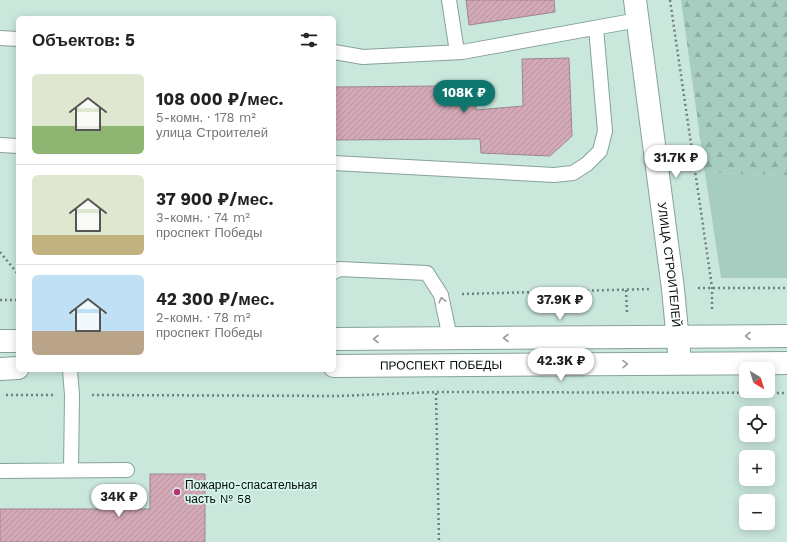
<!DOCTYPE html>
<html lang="ru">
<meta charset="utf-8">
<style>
:root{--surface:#fff;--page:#f2f2f2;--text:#222;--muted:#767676;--line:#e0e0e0;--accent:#0f766e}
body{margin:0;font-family:"Work Sans",sans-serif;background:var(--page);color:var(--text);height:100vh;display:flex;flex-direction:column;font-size:15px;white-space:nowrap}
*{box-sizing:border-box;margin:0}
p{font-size:13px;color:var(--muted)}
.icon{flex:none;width:22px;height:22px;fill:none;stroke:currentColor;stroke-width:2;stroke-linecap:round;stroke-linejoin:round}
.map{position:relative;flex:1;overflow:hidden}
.drawer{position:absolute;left:16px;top:16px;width:320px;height:356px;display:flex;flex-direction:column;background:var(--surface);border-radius:6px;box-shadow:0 2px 10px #0003}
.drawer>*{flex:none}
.needle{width:26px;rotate:142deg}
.buttons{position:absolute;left:739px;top:362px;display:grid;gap:8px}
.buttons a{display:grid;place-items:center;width:36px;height:36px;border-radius:6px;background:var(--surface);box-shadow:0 2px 10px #0003;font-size:20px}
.price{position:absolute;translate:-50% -34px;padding:0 9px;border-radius:14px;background:#fff;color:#222;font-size:13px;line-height:26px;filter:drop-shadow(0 1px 2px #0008)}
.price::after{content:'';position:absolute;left:50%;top:24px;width:12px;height:9px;margin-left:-6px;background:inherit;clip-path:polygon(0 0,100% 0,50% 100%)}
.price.current{background:var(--accent);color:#fff}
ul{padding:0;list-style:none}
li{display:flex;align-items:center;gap:12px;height:100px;padding:0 16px}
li+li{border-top:1px solid var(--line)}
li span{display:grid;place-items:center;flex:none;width:112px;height:80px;border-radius:6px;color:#555}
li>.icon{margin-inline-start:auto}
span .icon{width:48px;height:48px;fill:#fffc;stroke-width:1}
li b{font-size:17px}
h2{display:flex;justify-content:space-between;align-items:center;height:48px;padding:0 16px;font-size:17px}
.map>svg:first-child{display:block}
.grass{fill:#a6cdc0}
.forest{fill:url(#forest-firs)}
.building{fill:url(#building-hatch);stroke:#9e858e}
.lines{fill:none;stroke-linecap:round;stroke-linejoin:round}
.service-casing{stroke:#87a299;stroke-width:16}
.tertiary-casing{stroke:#87a299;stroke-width:24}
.secondary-casing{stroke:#87a299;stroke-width:24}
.path{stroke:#6e817a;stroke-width:2.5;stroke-dasharray:2 3;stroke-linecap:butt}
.service{stroke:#fff;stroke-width:14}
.tertiary{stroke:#fff;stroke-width:22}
.secondary{stroke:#fff;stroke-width:22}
.oneway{stroke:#9b9f9d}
.poi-dot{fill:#b93374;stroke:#d7f4ea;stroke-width:1.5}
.labels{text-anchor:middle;stroke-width:3.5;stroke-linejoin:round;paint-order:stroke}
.street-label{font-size:12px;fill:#050e0b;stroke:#d7f4ea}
.poi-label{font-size:12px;fill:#050e0b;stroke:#d7f4ea;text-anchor:start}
</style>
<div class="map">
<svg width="787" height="542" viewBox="0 0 787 542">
<defs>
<pattern id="forest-firs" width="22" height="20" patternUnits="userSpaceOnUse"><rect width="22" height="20" fill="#a6cdc0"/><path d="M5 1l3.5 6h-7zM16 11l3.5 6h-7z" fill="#8dafa4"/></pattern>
<pattern id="building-hatch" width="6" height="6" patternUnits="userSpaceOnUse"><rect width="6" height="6" fill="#d3a8b7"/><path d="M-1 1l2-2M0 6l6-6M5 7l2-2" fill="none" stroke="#b48f9c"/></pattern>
</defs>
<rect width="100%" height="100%" fill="#cae7dc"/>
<path class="grass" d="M705 173 787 175V278H721Z"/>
<path class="forest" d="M681 0H787V175L705 173Z"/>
<path class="building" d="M466 0H554L555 12 469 25Z
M569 58 572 136 550 156 481 153 480 139 334 140V87L440 86V106H476V110L523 106 522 59Z
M150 474H205V542H0V509H150Z"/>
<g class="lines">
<defs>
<path id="service" d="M449 0 457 52
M0 38 18 39
M334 52 363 57 462 52 638 20
M0 145 18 146
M334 163 554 175 573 173 587 164 600 151 605 131 596 28
M334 272 339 269 427 273 441 295 450 338
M70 370 72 395 71 470
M0 471 127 470"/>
<g id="tertiary">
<path id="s1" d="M635 0 673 289 680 363"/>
</g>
<g id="secondary">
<path d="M334 339 787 336"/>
<path d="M0 341H18"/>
<path id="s2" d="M334 366 787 363"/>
<path d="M0 369 18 368"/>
</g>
</defs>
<use href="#service" class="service-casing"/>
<use href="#tertiary" class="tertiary-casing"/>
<use href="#secondary" class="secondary-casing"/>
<path class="path" d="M670 0 712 287V312
M0 252 18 274
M698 288H787
M626 290 627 313
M462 294 649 289
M0 300H18
M436 393 439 542
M6 395H53
M92 395 338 396 436 392 787 393"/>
<use href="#service" class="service"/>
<use href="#tertiary" class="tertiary"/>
<use href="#secondary" class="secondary"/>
</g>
<defs><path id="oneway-chevron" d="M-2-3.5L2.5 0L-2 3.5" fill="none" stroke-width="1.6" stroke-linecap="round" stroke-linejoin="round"/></defs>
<g class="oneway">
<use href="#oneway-chevron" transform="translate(442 300) rotate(-104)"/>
<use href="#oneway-chevron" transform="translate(748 336) rotate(-180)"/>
<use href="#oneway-chevron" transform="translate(506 338) rotate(180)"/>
<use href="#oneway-chevron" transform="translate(376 339) rotate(180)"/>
<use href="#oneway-chevron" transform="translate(625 364) rotate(-1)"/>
</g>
<circle class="poi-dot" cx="177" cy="492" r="4"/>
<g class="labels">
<g class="street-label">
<text dy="4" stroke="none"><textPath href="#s1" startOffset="267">УЛИЦА СТРОИТЕЛЕЙ</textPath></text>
<text dy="4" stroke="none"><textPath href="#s2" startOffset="107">ПРОСПЕКТ ПОБЕДЫ</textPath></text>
</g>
<g class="poi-label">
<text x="185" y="489">Пожарно-спасательная<tspan x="185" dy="14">часть № 58</tspan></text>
</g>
</g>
</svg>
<div class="buttons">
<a><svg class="needle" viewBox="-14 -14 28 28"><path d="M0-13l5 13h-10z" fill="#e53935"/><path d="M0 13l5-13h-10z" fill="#767676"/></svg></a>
<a><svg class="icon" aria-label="locate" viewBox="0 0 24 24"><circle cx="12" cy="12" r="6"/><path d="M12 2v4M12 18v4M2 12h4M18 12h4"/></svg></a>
<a>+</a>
<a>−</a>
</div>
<b class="price current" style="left:464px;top:114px">108K ₽</b>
<b class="price" style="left:676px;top:179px">31.7K ₽</b>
<b class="price" style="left:560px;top:321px">37.9K ₽</b>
<b class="price" style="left:561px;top:382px">42.3K ₽</b>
<b class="price" style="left:119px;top:518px">34K ₽</b>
<section class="drawer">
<h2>Объектов: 5<svg class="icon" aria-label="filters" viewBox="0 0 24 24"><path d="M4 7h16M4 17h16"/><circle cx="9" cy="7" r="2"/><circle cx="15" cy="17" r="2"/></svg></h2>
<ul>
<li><span style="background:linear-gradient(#dfe7d0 65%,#8fb573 0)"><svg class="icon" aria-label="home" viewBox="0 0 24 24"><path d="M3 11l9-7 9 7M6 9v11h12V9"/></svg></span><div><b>108 000 ₽/мес.</b><p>5-комн. · 178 m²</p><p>улица Строителей</p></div></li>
<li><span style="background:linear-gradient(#dfe7d0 75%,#c2b280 0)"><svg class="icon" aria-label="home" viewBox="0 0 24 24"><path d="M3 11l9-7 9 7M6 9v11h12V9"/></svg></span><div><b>37 900 ₽/мес.</b><p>3-комн. · 74 m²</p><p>проспект Победы</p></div></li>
<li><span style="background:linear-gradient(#bfe0f5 70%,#b9a48a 0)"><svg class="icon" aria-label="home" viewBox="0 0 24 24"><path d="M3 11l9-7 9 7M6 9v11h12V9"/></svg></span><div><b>42 300 ₽/мес.</b><p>2-комн. · 78 m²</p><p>проспект Победы</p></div></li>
</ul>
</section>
</div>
